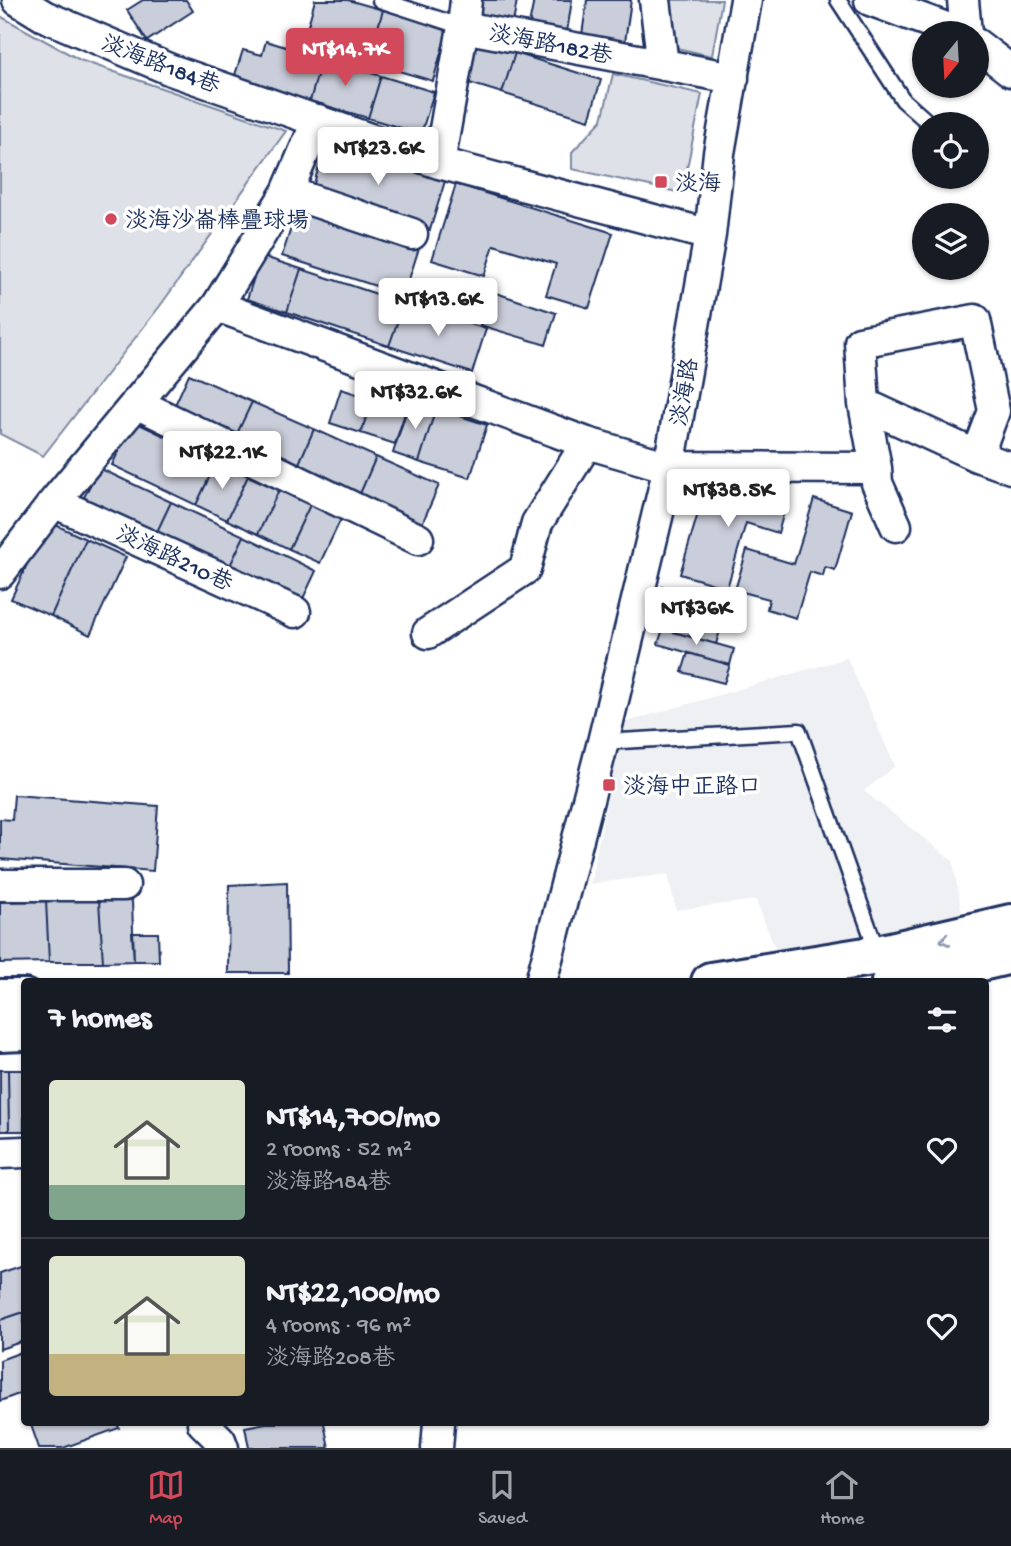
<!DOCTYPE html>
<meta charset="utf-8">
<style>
:root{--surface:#171b24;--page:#20242c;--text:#f1f3f6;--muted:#9ea1a6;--line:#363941;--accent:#d1495b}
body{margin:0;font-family:"Gochi Hand","LXGW WenKai TC",sans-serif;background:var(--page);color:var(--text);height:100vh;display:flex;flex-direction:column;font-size:26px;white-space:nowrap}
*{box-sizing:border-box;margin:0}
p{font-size:23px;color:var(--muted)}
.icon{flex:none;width:38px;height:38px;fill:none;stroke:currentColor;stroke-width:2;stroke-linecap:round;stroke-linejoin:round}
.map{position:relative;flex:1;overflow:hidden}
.drawer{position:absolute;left:21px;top:978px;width:968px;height:448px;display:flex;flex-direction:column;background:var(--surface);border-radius:7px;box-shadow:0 2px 5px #0004}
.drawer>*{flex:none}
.needle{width:46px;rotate:198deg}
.fabs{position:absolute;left:912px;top:21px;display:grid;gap:14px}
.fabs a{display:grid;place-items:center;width:77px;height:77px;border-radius:50%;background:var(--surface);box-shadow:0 2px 5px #0004;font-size:35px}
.price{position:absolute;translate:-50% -60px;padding:0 16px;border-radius:7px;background:#fff;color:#222;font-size:23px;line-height:46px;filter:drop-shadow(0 2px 4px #0008)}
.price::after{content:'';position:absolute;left:50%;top:42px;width:21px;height:16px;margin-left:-10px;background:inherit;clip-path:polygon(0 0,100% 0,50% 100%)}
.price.active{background:var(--accent);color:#fff}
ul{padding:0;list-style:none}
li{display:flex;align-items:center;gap:21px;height:175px;padding:0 28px}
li+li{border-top:2px solid var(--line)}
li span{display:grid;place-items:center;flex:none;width:196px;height:140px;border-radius:7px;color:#555}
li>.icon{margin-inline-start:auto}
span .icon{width:84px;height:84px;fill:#fffc;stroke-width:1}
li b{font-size:30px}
h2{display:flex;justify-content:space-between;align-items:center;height:84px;padding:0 28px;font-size:30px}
.menu{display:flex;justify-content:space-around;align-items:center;height:98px;border-top:2px solid var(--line);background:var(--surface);font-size:19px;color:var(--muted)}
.menu a{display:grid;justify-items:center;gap:4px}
.menu .active{color:var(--accent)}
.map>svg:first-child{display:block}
.built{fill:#eff0f4}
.green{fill:#dee1e7;stroke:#7c88a2;stroke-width:2}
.building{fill:#caceda;stroke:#1b2f5e;stroke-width:2}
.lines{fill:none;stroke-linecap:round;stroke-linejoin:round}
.lane-casing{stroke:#1b2f5e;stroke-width:19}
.street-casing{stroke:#1b2f5e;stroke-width:35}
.primary-casing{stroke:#1b2f5e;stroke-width:44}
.lane{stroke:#fff;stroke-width:14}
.street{stroke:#fff;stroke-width:30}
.primary{stroke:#fff;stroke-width:38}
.oneway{stroke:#8d97ae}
.poi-dot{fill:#d1495b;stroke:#fff;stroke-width:2.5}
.labels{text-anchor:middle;stroke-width:7;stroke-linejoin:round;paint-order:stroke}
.street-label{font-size:23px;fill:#1b2f5e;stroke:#fff}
.poi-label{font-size:23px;fill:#1b2f5e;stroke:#fff;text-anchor:start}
</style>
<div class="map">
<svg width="1011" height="1448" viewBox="0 0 1011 1448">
<rect width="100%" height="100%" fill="#fff"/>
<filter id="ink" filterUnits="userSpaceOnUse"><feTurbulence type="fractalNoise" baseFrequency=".0143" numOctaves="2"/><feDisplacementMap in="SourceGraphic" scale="14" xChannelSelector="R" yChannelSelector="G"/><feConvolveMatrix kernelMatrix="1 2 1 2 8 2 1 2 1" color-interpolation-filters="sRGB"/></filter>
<g filter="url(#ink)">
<path class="built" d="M847 658 895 766 864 791 953 861 964 926 778 956 756 900 676 910 668 874 590 884 623 723Z"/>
<path class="green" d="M664 0H722L712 56 668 46Z
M0 16 80 60 286 131 160 306 43 456 0 434Z
M613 74 702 94 682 193 572 169V152L602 120Z"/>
<path class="building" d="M143 0H186L193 11 147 41 127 10Z
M315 0H348L383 10 368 62 303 44Z
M478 0H517L513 24 475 19Z
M534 0H572L567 32 529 25Z
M587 0H631L625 42 582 35Z
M383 10 448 28 433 81 368 62Z
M266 41 322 58 310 101 234 78 243 50 262 55Z
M475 41 515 53 502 93 463 81Z
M515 53 601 80 589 120 502 93Z
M322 58 381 76 368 118 310 101Z
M381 76 434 92 421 134 368 118Z
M325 145 445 181 430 230 311 194Z
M456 184 613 233 589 308 546 295 556 264 494 245 484 276 432 260Z
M298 206 420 245 404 295 282 256Z
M261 256 301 269 287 312 247 299Z
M301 269 404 303 389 346 287 312Z
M490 291 556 313 546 345 480 325Z
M404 303 486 329 472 373 389 346Z
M189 374 252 402 234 440 174 407Z
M341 389 372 399 361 433 330 423Z
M372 399 406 410 395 444 361 433Z
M410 400 436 408 419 462 393 453Z
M252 402 314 429 297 468 234 440Z
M436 408 487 425 470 478 419 462Z
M133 421 217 461 196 505 112 465Z
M314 429 376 457 359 496 297 468Z
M376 457 439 485 422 524 359 496Z
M217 461 248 476 227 520 196 505Z
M99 468 171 502 155 536 82 501Z
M248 476 279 490 258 534 227 520Z
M722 482 788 498 778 533 746 523 727 588 680 574 704 493Z
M279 490 310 505 289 549 258 534Z
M814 499 852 511 835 570 825 567 823 576 810 572 796 618 767 609 769 599 735 590 747 550 794 564Z
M171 502 244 536 228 570 155 536Z
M310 505 341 519 320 563 289 549Z
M47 521 86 539 51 616 11 599Z
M244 536 316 571 300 605 228 570Z
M86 539 126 557 90 635 51 616Z
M663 587 727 606 722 624 658 606Z
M658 606 722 624 716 644 652 626Z
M663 629 734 649 730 665 658 644Z
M688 653 730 665 724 683 682 672Z
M14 795 158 806 153 871 0 859V819L12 820Z
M287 882 288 973H228L229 885Z
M132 900 134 961 103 962 99 901Z
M46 901 49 962 0 963V902Z
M46 901H99L103 962H49Z
M132 933H158L159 961H134Z
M0 1070H8L9 1131H0Z
M8 1070H24V1131H9Z
M24 1265V1312L0 1320V1273Z
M24 1312V1341L0 1349V1320Z
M24 1351V1392L0 1401V1360Z
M38 1423H117L119 1428 63 1448H39L31 1425Z
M266 1423H324L329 1448H249L245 1427Z"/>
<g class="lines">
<defs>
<path id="lane" d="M380 0 463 27
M838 0 903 100 930 124
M603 742 799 731 878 954"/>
<path id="street" d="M18 0 44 16 171 70 439 163 710 235
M655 0 663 65
M870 0 960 33
M963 0 966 33
M463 27 466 0
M976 44 1011 71
M439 163 463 27 733 78
M287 192 412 234
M217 306 587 443 669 467 876 468 864 404 860 342 975 320 994 411 977 456 1011 468
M136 403 418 539
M864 404 977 456
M876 468 877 483 896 526
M54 502 295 612
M0 573 54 502 217 306 287 192 318 120
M428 633 525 569 537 523 587 443
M0 885H124
M541 982 603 742 669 467 710 235 719 153 746 0
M0 1153 24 1152
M203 1423 220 1440 223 1448
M437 1448 439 1423"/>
<path id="primary" d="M711 982 878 955 1011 924
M891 982 1011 954
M0 999H24
M0 1032 24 1031"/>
</defs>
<use href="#lane" class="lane-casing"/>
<use href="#street" class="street-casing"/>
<use href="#primary" class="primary-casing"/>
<use href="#lane" class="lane"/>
<use href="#street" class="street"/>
<use href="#primary" class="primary"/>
</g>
<defs><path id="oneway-chevron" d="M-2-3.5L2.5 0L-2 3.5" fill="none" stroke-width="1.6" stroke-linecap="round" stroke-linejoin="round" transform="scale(1.75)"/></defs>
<use class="oneway" href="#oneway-chevron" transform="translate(945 940) rotate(167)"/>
</g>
<g class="poi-dot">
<rect x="654" y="175" width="14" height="14" rx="3.5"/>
<circle cx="111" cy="219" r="7"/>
<rect x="602" y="778" width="14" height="14" rx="3.5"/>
</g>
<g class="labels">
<g class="street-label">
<text transform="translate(551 43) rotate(11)" y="8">淡海路182巷</text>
<text transform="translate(161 63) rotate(21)" y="8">淡海路184巷</text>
<text transform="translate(683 392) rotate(-80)" y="8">淡海路</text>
<text transform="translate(175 557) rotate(25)" y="8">淡海路210巷</text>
</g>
<g class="poi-label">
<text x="675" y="190">淡海</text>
<text x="125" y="227">淡海沙崙棒疊球場</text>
<text x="623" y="793">淡海中正路口</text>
</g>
</g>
</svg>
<div class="fabs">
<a><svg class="needle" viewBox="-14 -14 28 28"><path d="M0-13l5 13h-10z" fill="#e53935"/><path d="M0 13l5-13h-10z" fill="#9ea1a6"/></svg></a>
<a><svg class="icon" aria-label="locate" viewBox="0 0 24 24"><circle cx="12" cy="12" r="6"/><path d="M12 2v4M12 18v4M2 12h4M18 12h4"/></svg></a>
<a><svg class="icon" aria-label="layers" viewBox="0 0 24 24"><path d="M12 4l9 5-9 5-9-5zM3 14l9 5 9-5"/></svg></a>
</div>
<b class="price active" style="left:345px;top:88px">NT$14.7K</b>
<b class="price" style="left:378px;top:187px">NT$23.6K</b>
<b class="price" style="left:438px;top:338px">NT$13.6K</b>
<b class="price" style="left:415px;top:431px">NT$32.6K</b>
<b class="price" style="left:222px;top:491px">NT$22.1K</b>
<b class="price" style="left:728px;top:529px">NT$38.5K</b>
<b class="price" style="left:696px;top:647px">NT$36K</b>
<section class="drawer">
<h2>7 homes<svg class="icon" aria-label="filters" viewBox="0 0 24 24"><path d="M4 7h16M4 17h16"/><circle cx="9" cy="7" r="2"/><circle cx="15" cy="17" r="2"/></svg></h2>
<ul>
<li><span style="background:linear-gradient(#dfe7d0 75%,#7fa58c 0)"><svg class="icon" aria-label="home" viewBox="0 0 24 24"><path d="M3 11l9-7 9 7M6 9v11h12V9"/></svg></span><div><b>NT$14,700/mo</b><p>2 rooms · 52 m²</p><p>淡海路184巷</p></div><svg class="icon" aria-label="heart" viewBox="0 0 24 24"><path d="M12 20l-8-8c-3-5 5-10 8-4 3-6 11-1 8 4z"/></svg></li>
<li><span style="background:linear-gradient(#dfe7d0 70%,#c2b280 0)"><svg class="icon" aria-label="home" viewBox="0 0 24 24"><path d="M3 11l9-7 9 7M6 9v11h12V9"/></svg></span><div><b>NT$22,100/mo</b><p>4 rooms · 96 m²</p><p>淡海路208巷</p></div><svg class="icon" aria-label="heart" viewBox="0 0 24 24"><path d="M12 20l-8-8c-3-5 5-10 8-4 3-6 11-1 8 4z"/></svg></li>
</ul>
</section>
</div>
<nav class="menu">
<a class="active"><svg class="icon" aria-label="map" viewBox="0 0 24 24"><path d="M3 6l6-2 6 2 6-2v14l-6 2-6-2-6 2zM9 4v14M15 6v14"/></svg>Map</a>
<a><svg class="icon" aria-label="saved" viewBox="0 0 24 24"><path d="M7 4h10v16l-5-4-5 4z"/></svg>Saved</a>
<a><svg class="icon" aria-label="home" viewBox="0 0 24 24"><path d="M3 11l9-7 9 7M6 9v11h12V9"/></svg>Home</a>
</nav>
